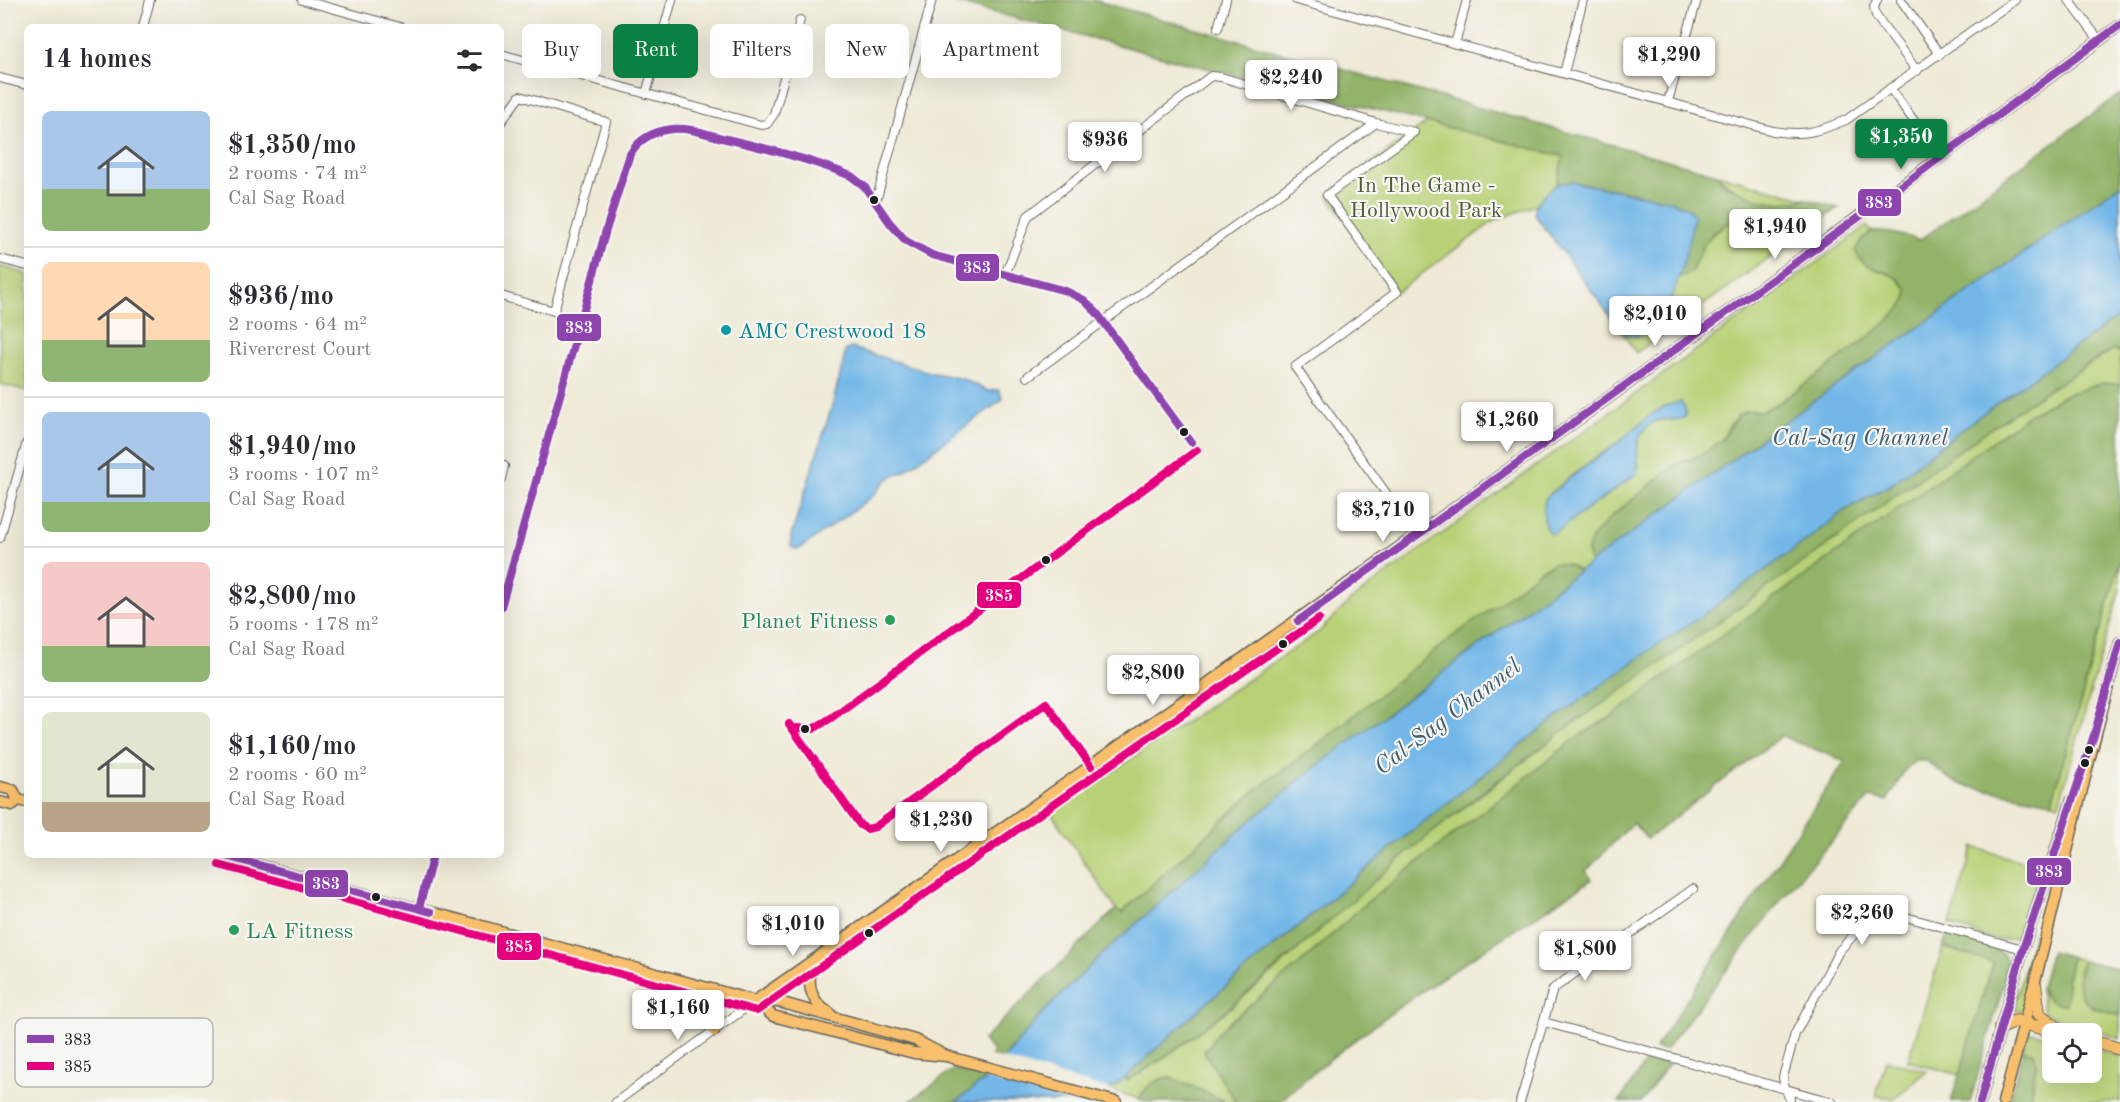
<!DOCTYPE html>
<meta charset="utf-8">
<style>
:root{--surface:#fff;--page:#f7f7f7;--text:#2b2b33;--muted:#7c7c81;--line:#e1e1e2;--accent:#0b8043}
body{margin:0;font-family:"Old Standard TT",serif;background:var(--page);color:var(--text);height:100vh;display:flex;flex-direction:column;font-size:22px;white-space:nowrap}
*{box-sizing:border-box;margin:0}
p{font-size:20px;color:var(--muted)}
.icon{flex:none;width:33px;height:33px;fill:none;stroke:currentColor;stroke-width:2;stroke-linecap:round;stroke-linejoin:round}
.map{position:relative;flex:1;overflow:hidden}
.side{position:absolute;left:24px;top:24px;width:480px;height:834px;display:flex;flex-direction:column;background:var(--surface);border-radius:9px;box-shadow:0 6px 24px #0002}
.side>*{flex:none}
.top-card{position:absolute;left:522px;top:24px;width:570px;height:54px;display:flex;gap:12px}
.buttons{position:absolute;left:2042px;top:1023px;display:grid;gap:12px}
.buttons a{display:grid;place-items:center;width:60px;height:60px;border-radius:9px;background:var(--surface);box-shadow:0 6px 24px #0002;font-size:30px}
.price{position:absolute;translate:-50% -51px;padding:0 14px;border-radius:6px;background:#fff;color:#222;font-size:20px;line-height:39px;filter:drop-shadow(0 2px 3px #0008)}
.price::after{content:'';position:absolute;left:50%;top:36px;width:18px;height:14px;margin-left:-9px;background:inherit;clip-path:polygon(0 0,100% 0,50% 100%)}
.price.on{background:var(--accent);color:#fff}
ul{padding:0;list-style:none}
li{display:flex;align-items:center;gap:18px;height:150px;padding:0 18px}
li+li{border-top:2px solid var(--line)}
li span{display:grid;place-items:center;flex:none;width:168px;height:120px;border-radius:9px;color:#555}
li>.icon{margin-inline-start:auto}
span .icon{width:72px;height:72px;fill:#fffc;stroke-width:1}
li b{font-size:26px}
h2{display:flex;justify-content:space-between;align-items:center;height:72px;padding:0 18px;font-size:26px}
.tag{padding:0 21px;border-radius:9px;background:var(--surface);box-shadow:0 6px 24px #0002;font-size:21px;line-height:54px}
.tag.on{background:var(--accent);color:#fff}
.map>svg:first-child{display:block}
.green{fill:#b8d176;stroke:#6a7649;stroke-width:1.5;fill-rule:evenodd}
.forest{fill:#92b367;stroke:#576842;stroke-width:1.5}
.water{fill:#72b7e8;stroke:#476a82;stroke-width:1.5}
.pier{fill:#efead6}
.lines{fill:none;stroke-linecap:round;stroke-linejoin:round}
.minor-casing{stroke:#66645d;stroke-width:10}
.major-casing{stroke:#66645d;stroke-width:13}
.highway-casing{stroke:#66645d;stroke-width:14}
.minor{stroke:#fff;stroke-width:8}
.major{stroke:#f8bf6c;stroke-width:10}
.highway{stroke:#f8bf6c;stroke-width:12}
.bus-1-casing{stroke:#f6f6f2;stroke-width:12}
.bus-2-casing{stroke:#f6f6f2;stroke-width:12}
.bus-1{stroke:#8e44ad;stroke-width:8}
.bus-2{stroke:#e5007d;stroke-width:8}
.bus-dot{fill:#1c1c1c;stroke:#f6f6f2;stroke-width:2}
.culture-dot{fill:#0f9aa8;stroke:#f6f6f2;stroke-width:2}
.leisure-dot{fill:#2e9e5b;stroke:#f6f6f2;stroke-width:2}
.labels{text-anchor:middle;stroke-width:4.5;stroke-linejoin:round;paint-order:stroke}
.park-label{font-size:22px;fill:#535b3c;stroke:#f6f6f2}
.culture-label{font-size:22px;fill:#0d838f;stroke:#f6f6f2;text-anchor:start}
.leisure-label{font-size:22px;fill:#27864d;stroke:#f6f6f2;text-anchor:end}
.water-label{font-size:24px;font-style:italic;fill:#3e5a6e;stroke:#f6f6f2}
.key{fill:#f6f6f2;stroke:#b5b5b2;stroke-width:1.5}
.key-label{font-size:16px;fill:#1c1c1c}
.line-badge{stroke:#f6f6f2;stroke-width:2}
.badge-label{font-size:16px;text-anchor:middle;font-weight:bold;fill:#fff}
</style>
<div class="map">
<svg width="2120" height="1102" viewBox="0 0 2120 1102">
<rect width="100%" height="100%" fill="#f6f6f2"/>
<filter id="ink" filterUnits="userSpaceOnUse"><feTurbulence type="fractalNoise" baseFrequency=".0167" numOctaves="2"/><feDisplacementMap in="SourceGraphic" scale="12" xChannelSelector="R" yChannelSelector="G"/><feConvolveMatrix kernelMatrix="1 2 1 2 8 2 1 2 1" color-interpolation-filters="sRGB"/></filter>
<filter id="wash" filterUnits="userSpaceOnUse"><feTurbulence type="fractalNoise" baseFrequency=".008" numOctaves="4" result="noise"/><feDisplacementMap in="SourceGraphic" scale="24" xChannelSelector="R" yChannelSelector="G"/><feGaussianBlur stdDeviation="1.35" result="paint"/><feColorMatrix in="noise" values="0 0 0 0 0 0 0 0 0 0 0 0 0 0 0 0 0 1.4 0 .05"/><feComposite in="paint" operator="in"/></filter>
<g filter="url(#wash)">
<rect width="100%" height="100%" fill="#efead6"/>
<path class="green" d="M1428 122 1564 157 1557 184 1545 194 1536 205 1494 221 1397 292 1327 195Z
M1717 174 1806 199C1798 200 1790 203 1782 203 1758 204 1732 191 1717 174Z
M1839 208 1636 353 1622 332 1634 336 1671 302 1678 277 1691 273C1702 246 1706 234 1733 220L1752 226H1797Z
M1867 226 1872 232 1862 239 1874 269 1895 276 1907 289C1907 292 1908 296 1907 299 1899 320 1801 387 1777 404L1762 411H1747L1731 423 1721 441 1701 455 1677 464 1587 552 1590 563 1579 571 1567 564 1496 606 1452 637 1308 752 1258 788 1121 913 1116 909 1051 813 1320 631 1349 602 1391 571ZM1681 403 1676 420C1643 416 1633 438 1639 467L1630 479 1557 531 1545 499C1584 460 1635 433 1681 403Z
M0 266 27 274V391L0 384Z
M2114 349 2120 353V385L2102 383 1966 460 1611 717 1579 736 1365 904 1204 1052 1236 1102C1217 1102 1188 1085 1169 1078L1142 1095 1139 1099 1111 1090 1126 1077 1127 1081 1160 1061 1228 1010 1280 966 1363 889 1429 835 1572 724 1822 549 1974 439 2054 384Z
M2120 561V589L2059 804 2052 802Z
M1973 847 2041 867 2022 932C2005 950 1970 931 1950 924Z
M2034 933H2036L2040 944 2023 1011 2013 1009Z
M1943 947 1993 963 1960 1075 1908 1061Z
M2072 957 2082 960 2078 973 2091 1007 2120 1015V1039L2074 1023 2047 1015 2044 1013 2040 990 2066 1004 2067 979Z
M2033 1033 2052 1037V1072H2091V1048L2120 1056V1102H2030C2030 1086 2040 1067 2034 1053L2023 1050 2028 1034Z
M1886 1060 1927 1071 1893 1100 1888 1097 1876 1096Z"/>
<path class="forest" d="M947 0H1093L1717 174 1726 185 1757 199 1781 203 1806 199 1839 208 1797 226H1752L1733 220C1706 234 1702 246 1691 273L1678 277 1690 234 1664 199 1586 184H1557L1563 156 1182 62Z
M2120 94V185L1793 416 1590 563 1587 552 1593 536 1614 514 1677 464 1701 455 1721 441 1738 415 1747 411H1762L1777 404C1801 387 1899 320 1907 299 1908 296 1907 292 1907 289 1903 285 1899 279 1893 276 1877 267 1863 270 1855 250 1859 244 1864 235 1872 232 1883 229 1908 237 1920 240Z
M2120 315V353L2114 349C2012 409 1919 480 1823 548 1758 595 1692 641 1626 687 1608 701 1588 712 1570 726 1522 761 1475 798 1428 836 1327 917 1238 1014 1127 1081L1126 1077 1206 1003 1407 835 1546 725 1657 645 1699 618 1811 537 1845 510 1890 485 1963 428Z
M2102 383 2120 385V561L2052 802 1966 786 1951 780 1926 761H1915L1905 770 1887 801 1870 797 1783 897 1665 1050 1655 1048 1845 761 1781 736 1647 839 1633 823 1586 871 1591 880C1485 950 1374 1017 1279 1102H1236L1204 1052 1221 1029 1309 956 1365 904 1579 736 1611 717 1689 659 2027 416 2065 395Z
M1554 563 1567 564 1579 571 1313 769 1249 822 1096 960 1043 1013 1003 1059 992 1056V1050L983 1040 1116 909 1121 913 1258 788 1308 752 1452 637 1496 606 1539 571Z
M1947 935 1995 948 2004 955 2007 964 2002 990 1970 1102H1951L1993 963 1943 947Z
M2051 951 2072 957 2067 979 2066 1004C2054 1004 2047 1001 2040 990Z
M2082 960 2120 969V1015C2084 1006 2071 999 2082 960Z
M2023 1050 2034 1053C2040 1067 2030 1086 2030 1102H2009Z
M1648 1058 1669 1064 1641 1102H1619Z
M954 1069 986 1079 956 1102H909Z
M1169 1077 1207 1093 1224 1102H1150L1139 1099C1146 1086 1154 1080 1169 1077Z"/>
<path class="water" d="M1572 182 1664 199 1688 208 1694 216C1688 245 1672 332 1635 336 1631 336 1625 333 1622 332L1535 215 1536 205 1545 194 1557 184Z
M2120 185V315L1963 428 1890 485 1845 510 1811 537 1699 618 1657 645 1546 725 1407 835 1206 1003 1126 1077 1093 1102H956L986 1079 1043 1013 1096 960 1249 822 1313 769 1590 563 1793 416Z
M852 348 929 372 963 379 988 391 999 390 1003 399 903 472 887 479 873 496 798 550 791 547V536L833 403 846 350Z
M1681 402 1685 409V417C1677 422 1670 418 1662 419 1655 420 1650 424 1645 429 1631 443 1641 458 1636 474L1557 531 1551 534C1541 526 1544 511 1545 499 1566 478 1592 463 1615 445 1635 430 1655 405 1681 402Z"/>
<path class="pier" d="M1000 1058 1114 1091 1098 1102H1068L986 1079 988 1072Z"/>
</g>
<g filter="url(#ink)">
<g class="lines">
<defs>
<path id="minor" d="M302 0 400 27
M1296 0 1773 131C1804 136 1817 132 1846 120L2015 0
M1877 0 1874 7 1876 16 1917 71
M1901 0 1940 55
M2069 0 2099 40
M143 27 150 0
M1218 28 1226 0
M1455 44 1467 0
M501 54 761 125 767 124 774 114 800 20
M1564 73 1583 0
M0 78 27 85
M1890 88 1941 158
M646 94 672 0
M1668 101 1697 0
M501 122 520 96 606 122 554 311 501 296
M876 201 932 0
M0 259 27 266
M1005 275 1028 216 1211 76 1221 77 1376 123
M1027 377 1376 123 1414 132 1327 195 1397 292 1295 367 1417 536
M501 465 504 466 501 479
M0 538 27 442
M1544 1022 1832 1102
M616 1102 755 1001
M1520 1102 1553 989 1693 889
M1789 1102 1790 1099 1785 1088 1783 1077 1795 1034 1839 951 1860 928 1902 916 2023 949"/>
<path id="major" d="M0 787 13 790 18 800 27 802
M0 802 12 805 18 800
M222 855 755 1001 779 1002 915 1040 946 1056
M812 962C807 983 809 1002 830 1013
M691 985C712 1002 712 1004 714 1031
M755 1001C1214 681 1670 358 2120 25
M755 1001 773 1016 914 1053 946 1056 1116 1102
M1980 1102 2023 949 2072 800
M2003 1102C2046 950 2078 794 2120 642"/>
<path id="highway" d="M2035 985 2039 1014 2059 1029
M2000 1028 2016 1021 2062 1034
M2091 1041 2120 1049"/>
</defs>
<use href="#minor" class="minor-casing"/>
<use href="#major" class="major-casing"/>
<use href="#highway" class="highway-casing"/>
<use href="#minor" class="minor"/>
<use href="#major" class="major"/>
<use href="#highway" class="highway"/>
<defs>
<path id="bus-1" d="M501 607 606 230 630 154C639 139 654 131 672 129 689 127 706 134 722 138 765 148 810 159 851 176L864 186 890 223 906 241 932 255 1066 291 1084 300 1097 313 1191 442
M1298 621 1877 204 2120 25
M222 855 431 912
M419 908 433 855
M1980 1102 2023 949 2094 735 2120 642"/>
<path id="bus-2" d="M789 724 860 825 867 829 875 827 1046 703 1091 766
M797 728 813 729 831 718 1197 450
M219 865 757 1011 1319 619"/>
</defs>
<use href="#bus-1" class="bus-1-casing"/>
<use href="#bus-2" class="bus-2-casing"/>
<use href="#bus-1" class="bus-1"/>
<use href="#bus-2" class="bus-2"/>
</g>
</g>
<g class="bus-dot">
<circle cx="874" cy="200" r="5"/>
<circle cx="1184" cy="432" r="5"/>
<circle cx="1046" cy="560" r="5"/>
<circle cx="1283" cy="644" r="5"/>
<circle cx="805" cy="729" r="5"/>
<circle cx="2089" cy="750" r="5"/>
<circle cx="2085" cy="763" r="5"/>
<circle cx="376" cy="897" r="5"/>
<circle cx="869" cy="933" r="5"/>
</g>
<circle class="culture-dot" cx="726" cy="330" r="6"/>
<g class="leisure-dot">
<circle cx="890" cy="620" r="6"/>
<circle cx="234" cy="930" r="6"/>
</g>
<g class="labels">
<g class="park-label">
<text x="1426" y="192">In The Game -<tspan x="1426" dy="25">Hollywood Park</tspan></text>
</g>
<g class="culture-label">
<text x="738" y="338">AMC Crestwood 18</text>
</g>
<g class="leisure-label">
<text x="878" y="628">Planet Fitness</text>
<text x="246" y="938" text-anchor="start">LA Fitness</text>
</g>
<g class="water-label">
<text x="1860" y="445">Cal-Sag Channel</text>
<text transform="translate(1447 716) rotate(-37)" y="8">Cal-Sag Channel</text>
</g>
</g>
<rect x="15" y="1018" width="198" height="69" rx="9" class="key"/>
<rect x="27" y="1035" width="27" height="8" fill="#8e44ad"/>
<rect x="27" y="1062" width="27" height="8" fill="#e5007d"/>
<g class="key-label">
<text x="64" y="1045">383</text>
<text x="64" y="1072">385</text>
</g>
<g class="line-badge">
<rect x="1857" y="188" width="45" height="29" rx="6" fill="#8e44ad"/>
<rect x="955" y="253" width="45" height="29" rx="6" fill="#8e44ad"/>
<rect x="556" y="313" width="46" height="29" rx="6" fill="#8e44ad"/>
<rect x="976" y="581" width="46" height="28" rx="6" fill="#e5007d"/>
<rect x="2026" y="857" width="46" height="29" rx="6" fill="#8e44ad"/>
<rect x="304" y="869" width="45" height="29" rx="6" fill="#8e44ad"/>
<rect x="496" y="932" width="46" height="29" rx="6" fill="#e5007d"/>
</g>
<g class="badge-label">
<text x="1879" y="208">383</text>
<text x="977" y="273">383</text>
<text x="579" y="333">383</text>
<text x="999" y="601">385</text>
<text x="2049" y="877">383</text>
<text x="326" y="889">383</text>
<text x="519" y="952">385</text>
</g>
</svg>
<div class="buttons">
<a><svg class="icon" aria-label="locate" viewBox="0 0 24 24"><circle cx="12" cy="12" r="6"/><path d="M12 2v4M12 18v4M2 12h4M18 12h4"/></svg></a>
</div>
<b class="price" style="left:1669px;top:88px">$1,290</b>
<b class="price" style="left:1291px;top:111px">$2,240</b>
<b class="price on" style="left:1901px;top:170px">$1,350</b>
<b class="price" style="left:1105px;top:173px">$936</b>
<b class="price" style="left:1775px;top:260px">$1,940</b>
<b class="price" style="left:1655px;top:347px">$2,010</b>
<b class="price" style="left:1507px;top:453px">$1,260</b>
<b class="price" style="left:1383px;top:543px">$3,710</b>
<b class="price" style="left:1153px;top:706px">$2,800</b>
<b class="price" style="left:941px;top:853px">$1,230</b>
<b class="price" style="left:1862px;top:946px">$2,260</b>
<b class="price" style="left:793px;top:957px">$1,010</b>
<b class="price" style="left:1585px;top:982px">$1,800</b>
<b class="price" style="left:678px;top:1041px">$1,160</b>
<div class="top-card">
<a class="tag">Buy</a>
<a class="tag on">Rent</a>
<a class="tag">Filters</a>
<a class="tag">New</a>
<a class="tag">Apartment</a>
</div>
<section class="side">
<h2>14 homes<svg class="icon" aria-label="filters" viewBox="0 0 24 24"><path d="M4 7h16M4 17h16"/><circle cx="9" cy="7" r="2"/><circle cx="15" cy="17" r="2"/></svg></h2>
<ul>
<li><span style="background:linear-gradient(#a9c7e8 65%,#8fb573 0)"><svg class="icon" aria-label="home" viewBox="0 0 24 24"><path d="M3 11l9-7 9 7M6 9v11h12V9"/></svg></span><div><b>$1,350/mo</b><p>2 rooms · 74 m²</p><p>Cal Sag Road</p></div></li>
<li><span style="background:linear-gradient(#ffd9b3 65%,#8fb573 0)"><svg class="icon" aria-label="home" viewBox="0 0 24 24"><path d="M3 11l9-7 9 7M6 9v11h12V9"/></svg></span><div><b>$936/mo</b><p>2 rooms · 64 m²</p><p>Rivercrest Court</p></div></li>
<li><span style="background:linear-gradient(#a9c7e8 75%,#8fb573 0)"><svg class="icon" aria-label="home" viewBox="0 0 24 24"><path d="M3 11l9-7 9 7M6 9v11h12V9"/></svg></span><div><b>$1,940/mo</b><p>3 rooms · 107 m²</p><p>Cal Sag Road</p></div></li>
<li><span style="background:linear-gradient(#f6c9c9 70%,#8fb573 0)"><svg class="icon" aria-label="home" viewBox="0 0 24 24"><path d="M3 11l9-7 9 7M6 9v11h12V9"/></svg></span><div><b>$2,800/mo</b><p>5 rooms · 178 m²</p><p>Cal Sag Road</p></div></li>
<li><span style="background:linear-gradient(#dfe7d0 75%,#b9a48a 0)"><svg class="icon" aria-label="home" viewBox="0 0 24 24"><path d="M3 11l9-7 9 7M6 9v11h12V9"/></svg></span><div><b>$1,160/mo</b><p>2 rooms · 60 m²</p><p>Cal Sag Road</p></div></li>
</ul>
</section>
</div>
